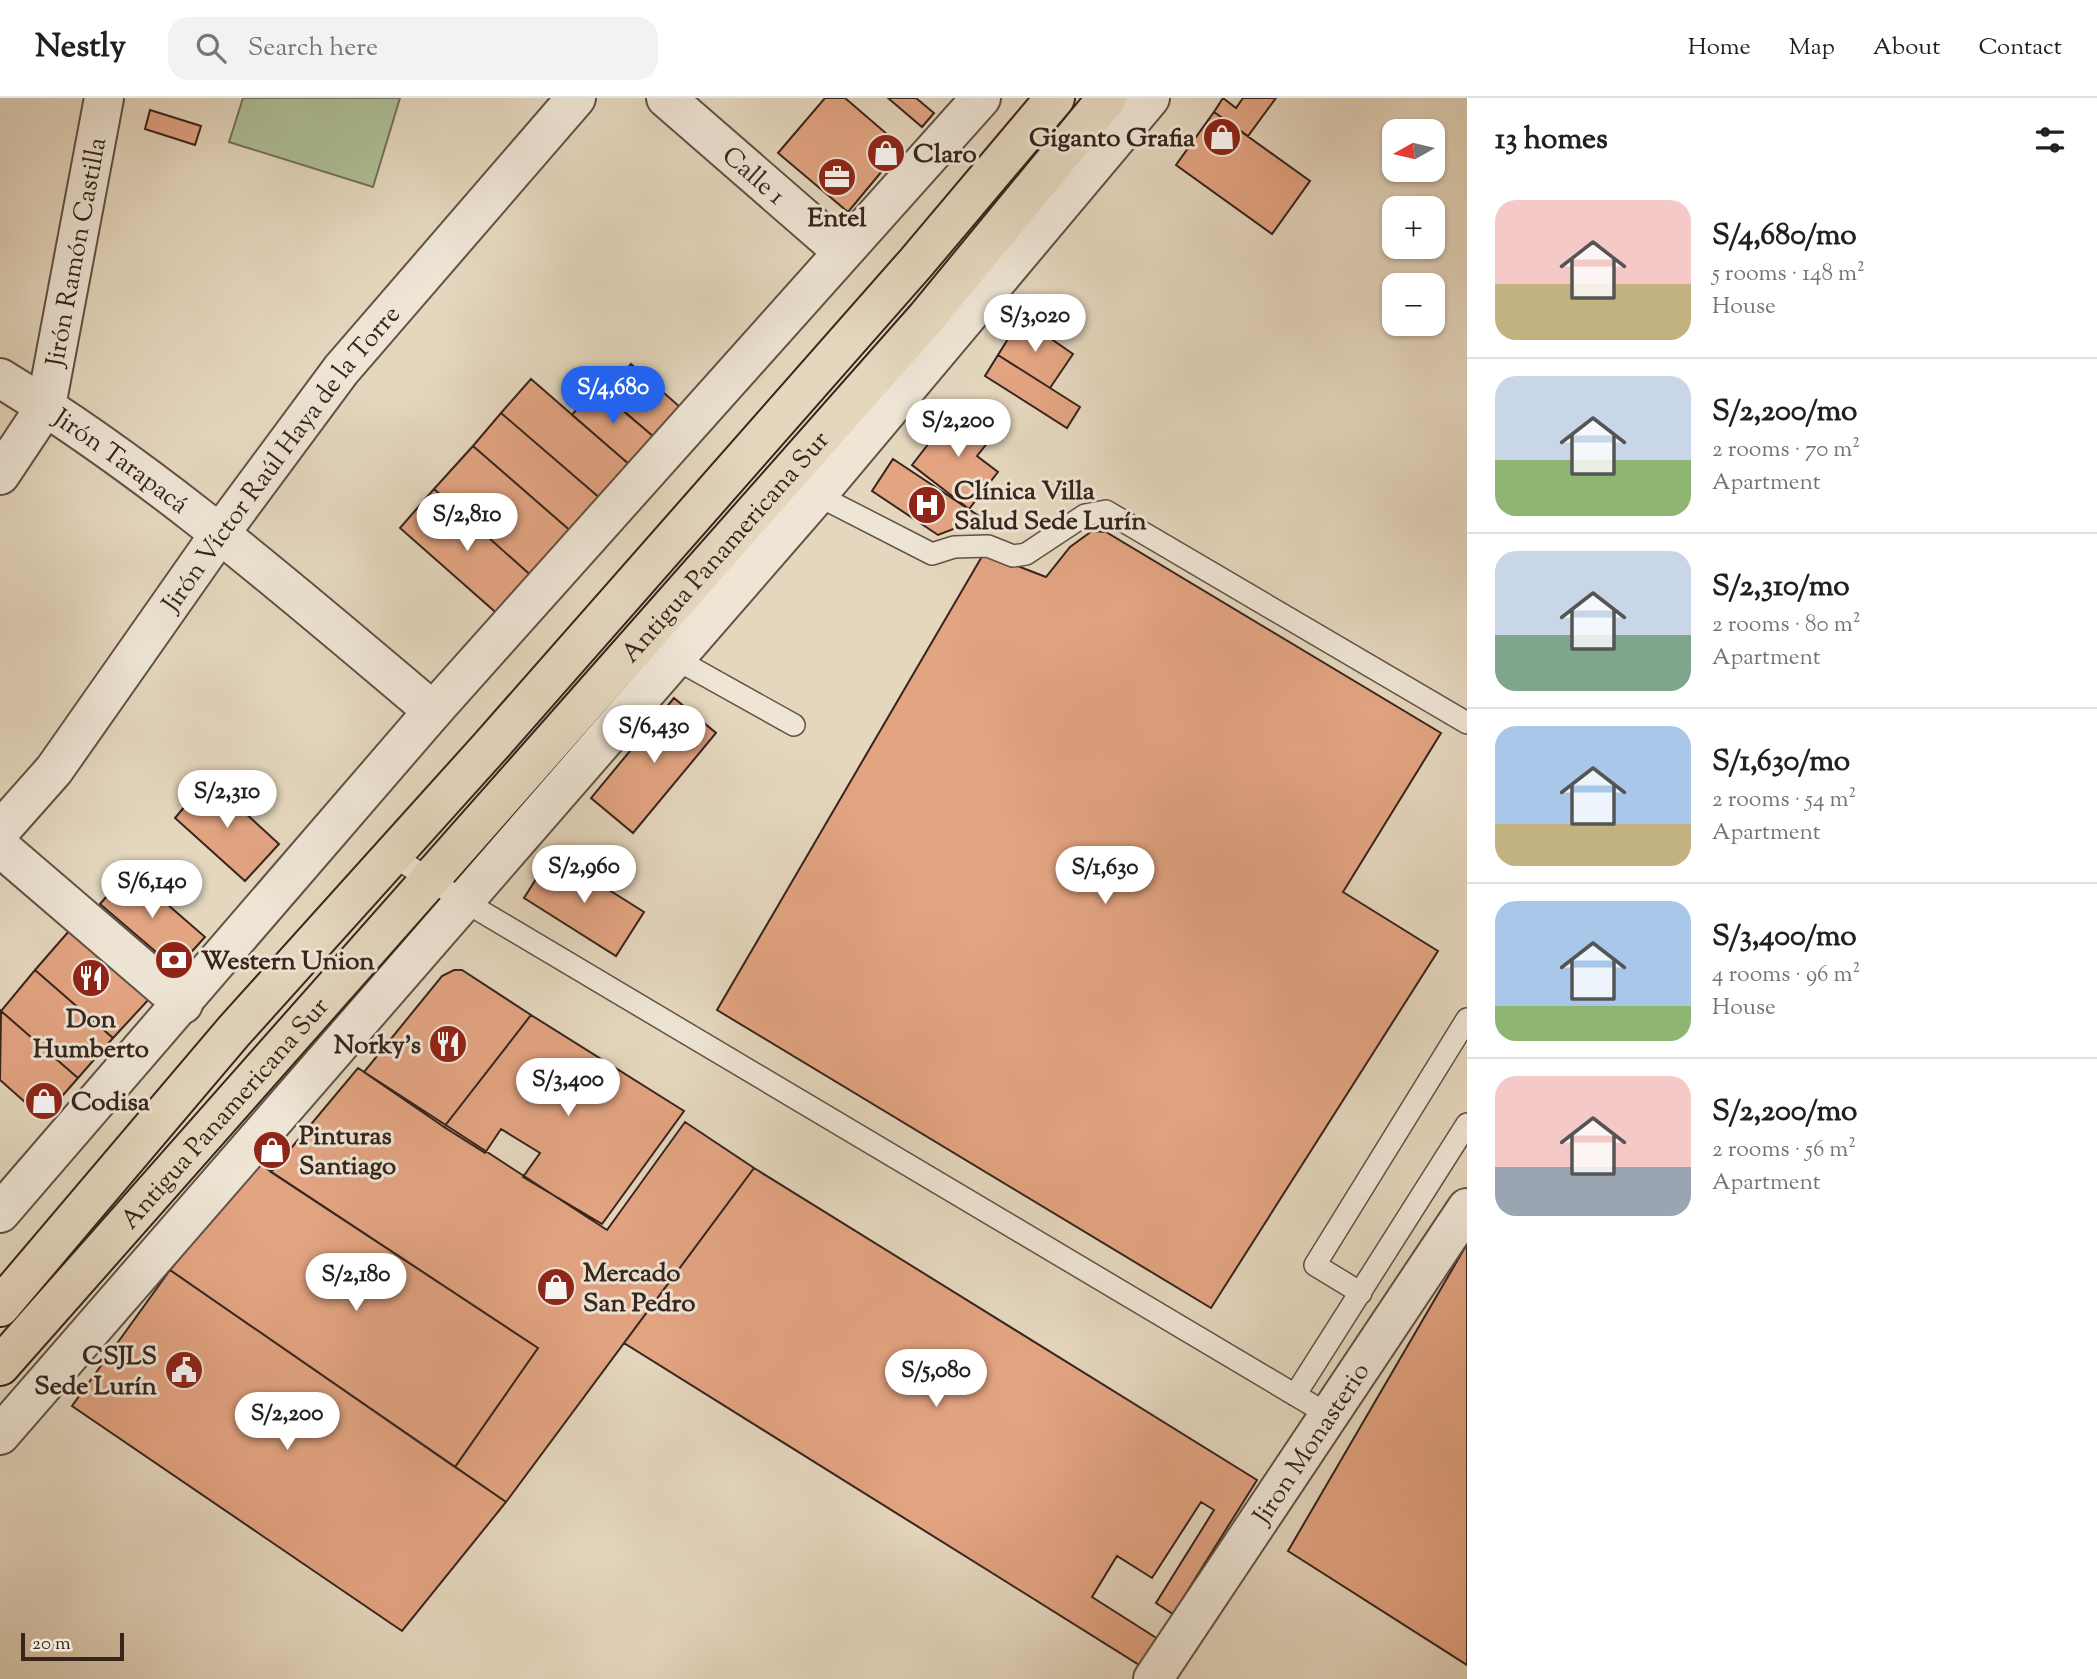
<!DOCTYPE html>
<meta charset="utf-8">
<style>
:root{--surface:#fff;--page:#f2f2f2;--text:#202124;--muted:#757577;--line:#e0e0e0;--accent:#2563eb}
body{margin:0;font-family:"Sorts Mill Goudy",serif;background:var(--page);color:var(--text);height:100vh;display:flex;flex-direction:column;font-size:26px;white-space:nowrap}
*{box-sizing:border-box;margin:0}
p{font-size:23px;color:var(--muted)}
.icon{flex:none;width:38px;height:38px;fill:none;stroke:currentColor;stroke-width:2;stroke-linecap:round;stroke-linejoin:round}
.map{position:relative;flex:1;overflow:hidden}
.side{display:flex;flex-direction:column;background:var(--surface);width:630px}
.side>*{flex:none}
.needle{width:46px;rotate:262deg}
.buttons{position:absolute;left:1382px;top:21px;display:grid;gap:14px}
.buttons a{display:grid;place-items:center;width:63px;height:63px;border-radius:14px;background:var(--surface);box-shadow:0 2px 5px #0004;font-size:35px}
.scale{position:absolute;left:21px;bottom:18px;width:103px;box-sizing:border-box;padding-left:7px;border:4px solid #37241d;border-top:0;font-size:19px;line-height:24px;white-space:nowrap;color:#37241d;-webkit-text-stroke:5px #eee5d5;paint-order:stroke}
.price{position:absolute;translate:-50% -60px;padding:0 16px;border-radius:24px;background:#fff;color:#222;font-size:23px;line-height:46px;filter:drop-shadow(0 2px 4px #0008)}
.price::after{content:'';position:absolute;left:50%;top:42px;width:21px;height:16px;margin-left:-10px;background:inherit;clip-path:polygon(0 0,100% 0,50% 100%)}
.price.selected{background:var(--accent);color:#fff}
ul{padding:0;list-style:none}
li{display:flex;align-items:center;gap:21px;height:175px;padding:0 28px}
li+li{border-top:2px solid var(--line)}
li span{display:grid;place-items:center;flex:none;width:196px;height:140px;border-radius:21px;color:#555}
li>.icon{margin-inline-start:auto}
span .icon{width:84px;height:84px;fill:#fffc;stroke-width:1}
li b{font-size:30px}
h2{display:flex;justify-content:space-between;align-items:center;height:84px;padding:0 28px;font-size:30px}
header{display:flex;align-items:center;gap:42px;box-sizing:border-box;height:98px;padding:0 35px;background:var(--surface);border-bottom:2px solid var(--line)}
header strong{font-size:33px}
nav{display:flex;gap:38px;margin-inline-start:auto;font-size:24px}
.search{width:490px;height:63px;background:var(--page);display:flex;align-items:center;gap:18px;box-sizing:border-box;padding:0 24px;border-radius:21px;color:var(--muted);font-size:26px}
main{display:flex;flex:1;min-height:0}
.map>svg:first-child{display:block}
.pitch{fill:#aebf96;stroke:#72725a;stroke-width:2}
.building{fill:#e3a482;stroke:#37241d;stroke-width:2}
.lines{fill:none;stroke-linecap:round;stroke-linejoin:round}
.service-casing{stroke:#625145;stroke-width:24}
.minor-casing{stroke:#625145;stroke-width:42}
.primary-casing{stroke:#37241d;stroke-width:42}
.service{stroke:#eee5d5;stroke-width:21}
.minor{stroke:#eee5d5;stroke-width:38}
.primary{stroke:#e5d7be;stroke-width:38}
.labels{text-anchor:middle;stroke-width:6;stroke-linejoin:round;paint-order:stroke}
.poi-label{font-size:26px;font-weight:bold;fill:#37241d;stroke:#eee5d5;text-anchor:start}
.street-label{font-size:26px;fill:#37241d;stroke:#eee5d5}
</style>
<header>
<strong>Nestly</strong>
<div class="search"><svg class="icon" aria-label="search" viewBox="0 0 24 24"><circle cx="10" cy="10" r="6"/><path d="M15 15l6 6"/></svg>Search here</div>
<nav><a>Home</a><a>Map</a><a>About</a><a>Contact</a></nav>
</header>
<main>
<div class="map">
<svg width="1467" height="1581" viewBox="0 0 1467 1581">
<rect width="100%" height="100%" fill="#e5d7be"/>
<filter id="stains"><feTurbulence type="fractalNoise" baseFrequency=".00286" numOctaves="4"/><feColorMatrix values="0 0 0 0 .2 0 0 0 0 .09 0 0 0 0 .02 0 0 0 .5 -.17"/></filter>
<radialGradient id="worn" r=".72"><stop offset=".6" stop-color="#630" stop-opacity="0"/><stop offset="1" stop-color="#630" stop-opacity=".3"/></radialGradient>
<path class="pitch" d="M243 0H400L373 89 229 44Z"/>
<path class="building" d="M825 0H845L902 49 848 114 778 55Z
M888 0H916L934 15 922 29Z
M1223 0 1236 10 1243 0H1276L1248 38 1214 14Z
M150 12 201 28 195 47 145 31Z
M1214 14 1310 83 1272 136 1176 67Z
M1021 220 1073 256 1050 290 998 257Z
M998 257 1080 309 1067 330 985 278Z
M631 266 680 309 654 339 605 297Z
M531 281 630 367 601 401 501 315Z
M595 289 654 339 630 367 572 317Z
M957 309 993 338 977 358 998 374 969 411 912 367Z
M501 315 601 401 573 435 473 348Z
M473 348 573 435 535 481 434 391Z
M893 361 982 420 938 437 872 393Z
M434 391 535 481 501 519 400 430Z
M1092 433 1106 434 1441 635 1343 794 1438 853 1211 1210 717 912 984 455 1046 479 1070 449Z
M674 600 716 635 633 735 591 700Z
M208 681 279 746 245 783 175 720Z
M552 756 644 814 616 858 524 800Z
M129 773 205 839 176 871 100 806Z
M76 825 150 900 113 940 35 872Z
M35 872 113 940 78 980 1 913Z
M454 872H462L531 917 444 1029 364 974 442 878Z
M1 913 78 980 43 1020 0 982Z
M531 917 684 1013 602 1126 523 1079 540 1055 501 1031 485 1055 444 1029Z
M358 970 607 1132 685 1024 754 1070 506 1404 455 1369 538 1250 271 1074Z
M258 1065 538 1250 455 1369 170 1172Z
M754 1070 1257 1382 1173 1516 1156 1505 1214 1412 1201 1404 1152 1480 1117 1458 1092 1499 1158 1541 1141 1568 624 1245Z
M1467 1146V1567L1288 1453Z
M170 1172 506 1404 402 1533 72 1308Z"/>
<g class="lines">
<defs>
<path id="service" d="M817 397 932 456 954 449 988 448 1013 458 1026 456 1085 417 1106 413 1467 625
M674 560 794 627
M390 756 462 802 1329 1317
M1361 1195 1315 1167 1467 921
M1295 1297 1467 1026"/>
<g id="minor">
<path id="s1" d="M666 0 842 153"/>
<path id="s2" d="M0 280C156 375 294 496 433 613"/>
<path id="s3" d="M0 377 46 308 104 0"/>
<path id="s4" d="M0 733 54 672 221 434 341 272 576 0"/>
<path d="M0 749 183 906"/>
<path d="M0 1115 433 613 981 0"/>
<path d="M0 1337 817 397 1150 0"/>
<path id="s5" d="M1153 1581 1467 1110"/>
</g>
<g id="primary">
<path d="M0 1209 234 933 489 650 915 166 1055 0"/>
<path id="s6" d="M0 1268 926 220 1107 0"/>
</g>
</defs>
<use href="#service" class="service-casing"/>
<use href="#minor" class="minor-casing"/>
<use href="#primary" class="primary-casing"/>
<use href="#service" class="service"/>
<use href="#minor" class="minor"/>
<use href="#primary" class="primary"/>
</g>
<defs>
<symbol id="shop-disc" viewBox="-11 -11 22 22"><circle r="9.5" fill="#8f2418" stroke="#eee5d5"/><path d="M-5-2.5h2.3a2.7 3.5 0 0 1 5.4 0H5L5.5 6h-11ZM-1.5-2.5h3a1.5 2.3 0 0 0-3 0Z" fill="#fff"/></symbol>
<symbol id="office-disc" viewBox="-11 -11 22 22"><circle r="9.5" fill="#8f2418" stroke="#eee5d5"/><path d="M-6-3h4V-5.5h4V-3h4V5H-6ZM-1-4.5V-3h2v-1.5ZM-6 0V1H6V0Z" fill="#fff"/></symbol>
<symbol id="hospital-disc" viewBox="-11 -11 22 22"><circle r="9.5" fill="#8f2418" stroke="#eee5d5"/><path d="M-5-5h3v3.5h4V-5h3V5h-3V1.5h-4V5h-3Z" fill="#fff"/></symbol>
<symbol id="bank-disc" viewBox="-11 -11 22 22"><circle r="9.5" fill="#8f2418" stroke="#eee5d5"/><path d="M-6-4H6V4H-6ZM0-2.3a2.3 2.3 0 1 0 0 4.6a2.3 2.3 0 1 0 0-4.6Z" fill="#fff"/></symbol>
<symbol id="restaurant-disc" viewBox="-11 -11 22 22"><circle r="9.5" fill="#8f2418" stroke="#eee5d5"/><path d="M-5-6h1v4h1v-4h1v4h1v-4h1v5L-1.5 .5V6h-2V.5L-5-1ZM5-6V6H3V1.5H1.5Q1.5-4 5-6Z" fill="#fff"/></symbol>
<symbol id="civic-disc" viewBox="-11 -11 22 22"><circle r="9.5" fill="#8f2418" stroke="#eee5d5"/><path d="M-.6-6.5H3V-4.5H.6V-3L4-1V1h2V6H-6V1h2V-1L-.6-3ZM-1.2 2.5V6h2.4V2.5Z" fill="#fff"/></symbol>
</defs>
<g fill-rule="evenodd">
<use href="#shop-disc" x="1200" y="17" width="44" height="44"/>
<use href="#shop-disc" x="864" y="33" width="44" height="44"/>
<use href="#office-disc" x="815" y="57" width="44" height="44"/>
<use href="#hospital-disc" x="905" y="385" width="44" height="44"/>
<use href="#bank-disc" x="152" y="840" width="44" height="44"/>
<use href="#restaurant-disc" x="69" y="858" width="44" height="44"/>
<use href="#restaurant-disc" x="426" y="924" width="44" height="44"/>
<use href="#shop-disc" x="22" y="981" width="44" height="44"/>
<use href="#shop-disc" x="250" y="1030" width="44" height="44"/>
<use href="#shop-disc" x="534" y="1167" width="44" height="44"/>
<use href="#civic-disc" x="162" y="1250" width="44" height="44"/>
</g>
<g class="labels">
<g class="poi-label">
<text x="1195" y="48" text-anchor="end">Giganto Grafia</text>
<text x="913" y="64">Claro</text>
<text x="837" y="128" text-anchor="middle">Entel</text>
<text x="954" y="401">Clínica Villa<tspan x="954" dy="30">Salud Sede Lurín</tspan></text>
<text x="201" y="871">Western Union</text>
<text x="91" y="929" text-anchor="middle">Don<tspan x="91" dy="30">Humberto</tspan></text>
<text x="421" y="955" text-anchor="end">Norky's</text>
<text x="71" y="1012">Codisa</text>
<text x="299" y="1046">Pinturas<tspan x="299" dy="30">Santiago</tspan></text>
<text x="583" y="1183">Mercado<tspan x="583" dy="30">San Pedro</tspan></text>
<text x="157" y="1266" text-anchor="end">CSJLS<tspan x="157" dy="30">Sede Lurín</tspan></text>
</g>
<g class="street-label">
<text dy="9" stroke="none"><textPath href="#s1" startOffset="117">Calle 1</textPath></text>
<text dy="9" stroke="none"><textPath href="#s3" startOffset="240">Jirón Ramón Castilla</textPath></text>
<text dy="9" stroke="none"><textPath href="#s4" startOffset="467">Jirón Víctor Raúl Haya de la Torre</textPath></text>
<text dy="9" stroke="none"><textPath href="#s2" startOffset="147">Jirón Tarapacá</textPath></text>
<text dy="9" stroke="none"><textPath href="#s6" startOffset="1094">Antigua Panamericana Sur</textPath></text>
<text dy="9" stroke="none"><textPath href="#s6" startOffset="338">Antigua Panamericana Sur</textPath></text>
<text dy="9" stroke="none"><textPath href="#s5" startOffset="284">Jiron Monasterio</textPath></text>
</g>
</g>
<rect width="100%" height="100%" filter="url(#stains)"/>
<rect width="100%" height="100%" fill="url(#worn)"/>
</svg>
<div class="buttons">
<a><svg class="needle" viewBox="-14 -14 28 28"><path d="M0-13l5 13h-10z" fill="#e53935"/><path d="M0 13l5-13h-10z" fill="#757577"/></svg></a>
<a>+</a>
<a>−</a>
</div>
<div class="scale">20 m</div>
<b class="price" style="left:1035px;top:256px">S/3,020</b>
<b class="price selected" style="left:613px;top:328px">S/4,680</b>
<b class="price" style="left:958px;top:361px">S/2,200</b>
<b class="price" style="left:467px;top:455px">S/2,810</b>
<b class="price" style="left:654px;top:667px">S/6,430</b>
<b class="price" style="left:227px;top:732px">S/2,310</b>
<b class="price" style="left:584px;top:807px">S/2,960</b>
<b class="price" style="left:1105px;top:808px">S/1,630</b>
<b class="price" style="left:152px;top:822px">S/6,140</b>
<b class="price" style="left:568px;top:1020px">S/3,400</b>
<b class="price" style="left:356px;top:1215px">S/2,180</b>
<b class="price" style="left:936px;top:1311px">S/5,080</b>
<b class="price" style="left:287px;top:1354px">S/2,200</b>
</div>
<section class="side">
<h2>13 homes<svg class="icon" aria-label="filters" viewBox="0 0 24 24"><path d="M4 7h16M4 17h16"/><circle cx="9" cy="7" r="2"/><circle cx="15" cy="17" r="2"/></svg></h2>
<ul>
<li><span style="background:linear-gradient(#f6c9c9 60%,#c2b280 0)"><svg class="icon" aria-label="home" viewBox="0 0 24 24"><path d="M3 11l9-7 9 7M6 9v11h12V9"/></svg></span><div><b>S/4,680/mo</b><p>5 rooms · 148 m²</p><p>House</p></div></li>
<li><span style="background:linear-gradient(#c9d6e8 60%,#8fb573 0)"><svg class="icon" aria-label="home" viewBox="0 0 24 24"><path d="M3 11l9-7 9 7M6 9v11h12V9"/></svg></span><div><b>S/2,200/mo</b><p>2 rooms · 70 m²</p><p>Apartment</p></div></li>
<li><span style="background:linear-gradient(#c9d6e8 60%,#7fa58c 0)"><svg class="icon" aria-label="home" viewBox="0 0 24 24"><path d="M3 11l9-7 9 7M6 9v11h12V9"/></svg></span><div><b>S/2,310/mo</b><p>2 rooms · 80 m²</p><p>Apartment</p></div></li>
<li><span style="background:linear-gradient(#a9c7e8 70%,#c2b280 0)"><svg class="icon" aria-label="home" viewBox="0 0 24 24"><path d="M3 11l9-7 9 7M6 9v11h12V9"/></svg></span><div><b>S/1,630/mo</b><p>2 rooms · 54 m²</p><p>Apartment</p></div></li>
<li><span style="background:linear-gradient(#a9c7e8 75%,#8fb573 0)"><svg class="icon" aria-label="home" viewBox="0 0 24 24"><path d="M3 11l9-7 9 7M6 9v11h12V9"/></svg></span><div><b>S/3,400/mo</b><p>4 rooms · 96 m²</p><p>House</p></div></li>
<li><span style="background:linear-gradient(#f6c9c9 65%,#9aa5b1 0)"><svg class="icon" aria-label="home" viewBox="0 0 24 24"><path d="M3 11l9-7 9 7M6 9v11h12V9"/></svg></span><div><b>S/2,200/mo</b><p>2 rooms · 56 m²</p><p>Apartment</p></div></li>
</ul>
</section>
</main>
